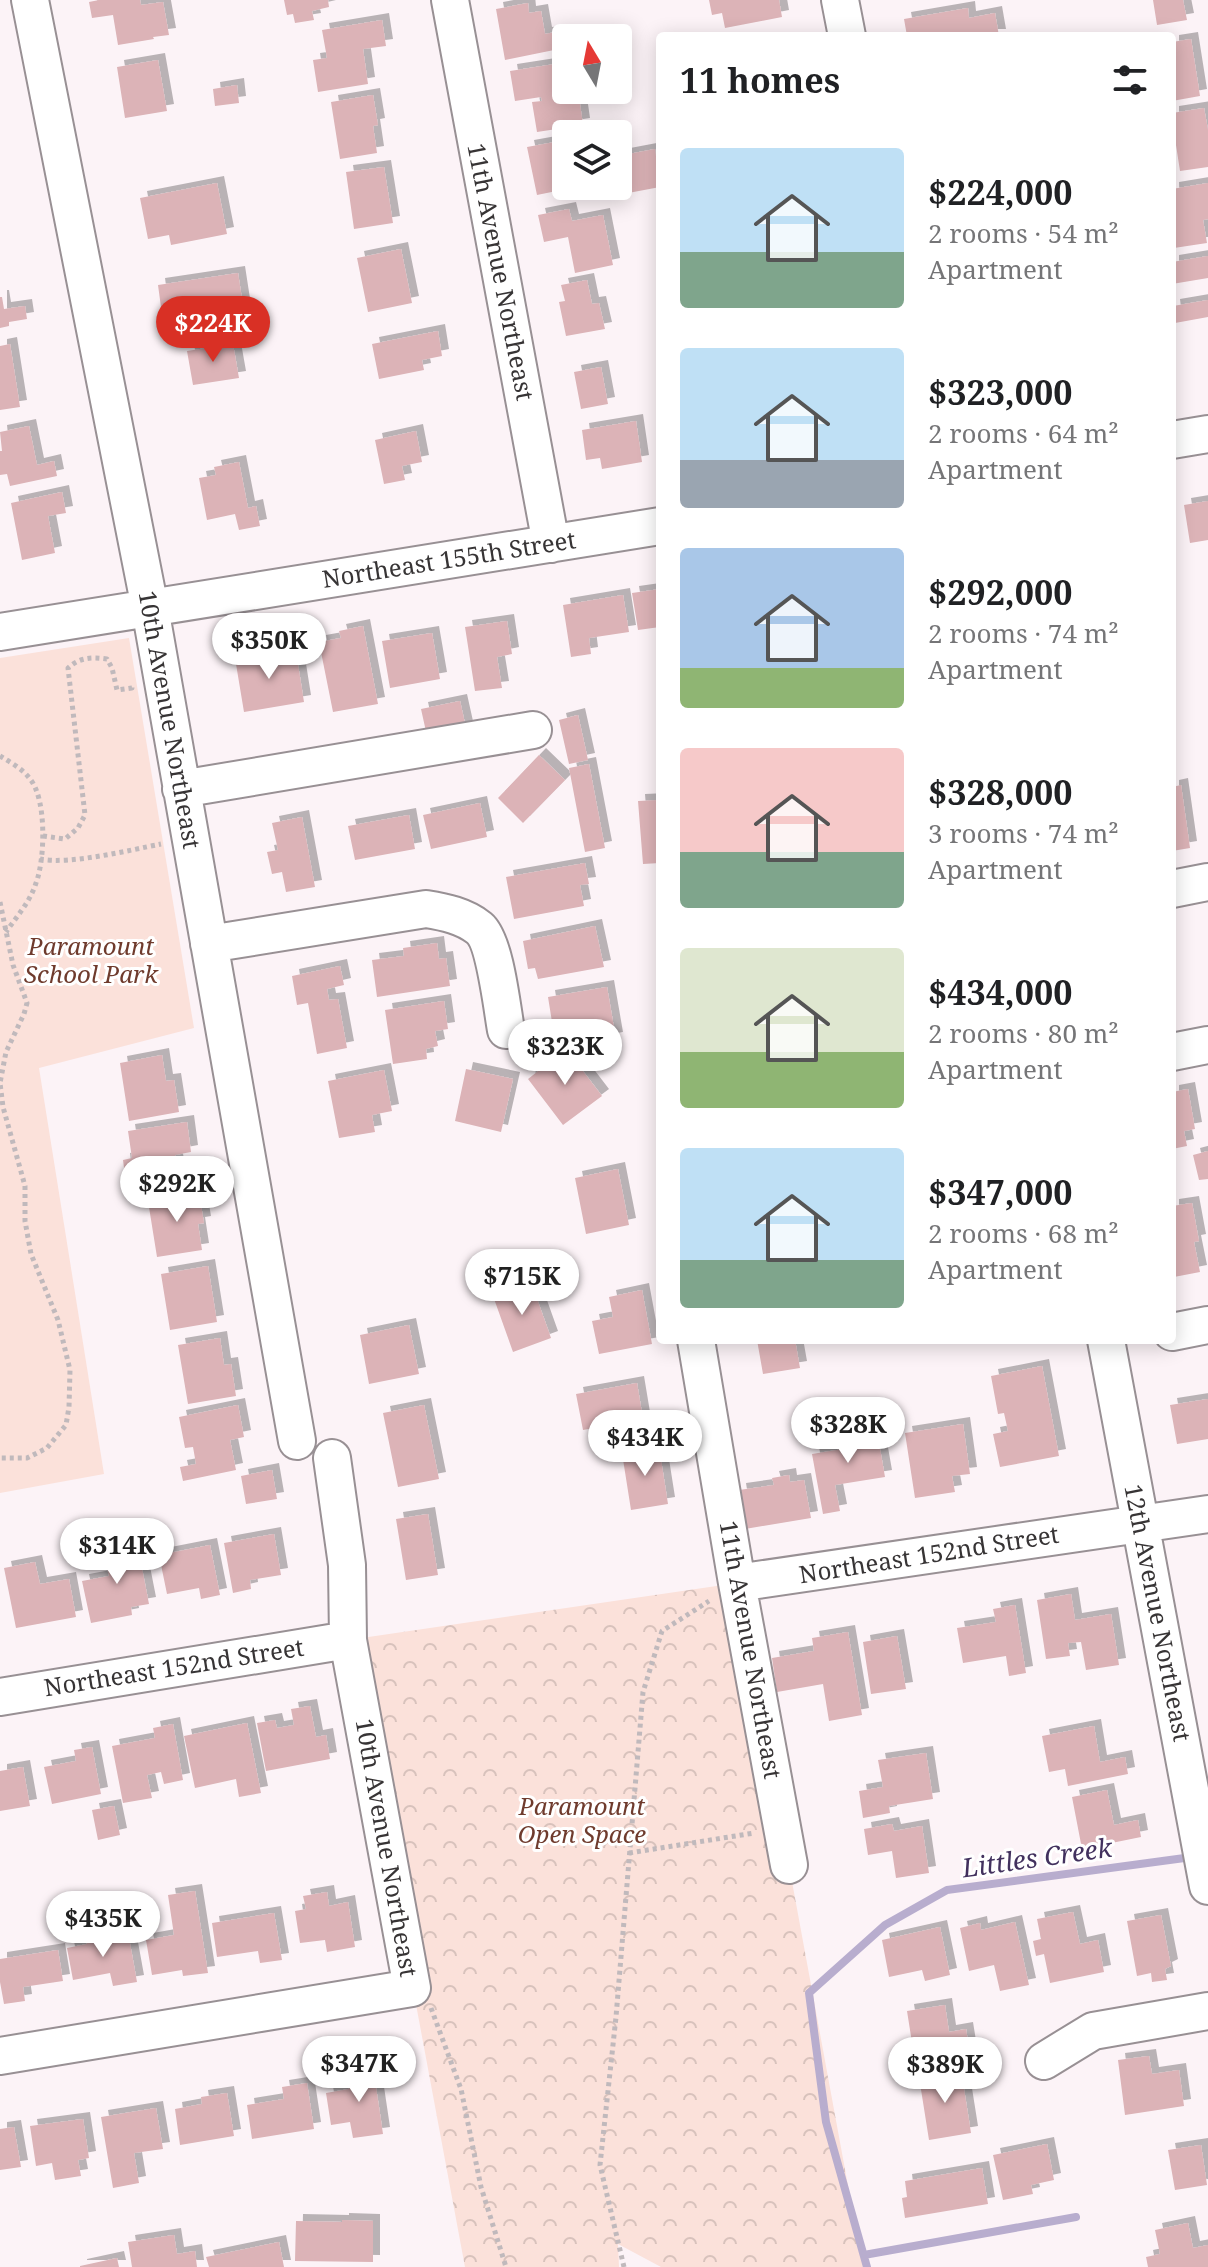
<!DOCTYPE html>
<meta charset="utf-8">
<style>
:root{--surface:#fff;--page:#f6f6f6;--text:#202124;--muted:#757577;--accent:#d93025}
body{margin:0;font-family:"Noto Serif",serif;background:var(--page);color:var(--text);height:100vh;display:flex;flex-direction:column;font-size:30px;white-space:nowrap}
*{box-sizing:border-box;margin:0}
p{font-size:26px;color:var(--muted)}
.icon{flex:none;width:44px;height:44px;fill:none;stroke:currentColor;stroke-width:2;stroke-linecap:round;stroke-linejoin:round}
.map{position:relative;flex:1;overflow:hidden}
.panel{position:absolute;left:656px;top:32px;width:520px;height:1312px;display:flex;flex-direction:column;background:var(--surface);border-radius:8px;box-shadow:0 4px 20px #0003}
.panel>*{flex:none}
.needle{width:52px;rotate:350deg}
.tools{position:absolute;left:552px;top:24px;display:grid;gap:16px}
.tools a{display:grid;place-items:center;width:80px;height:80px;border-radius:8px;background:var(--surface);box-shadow:0 4px 20px #0003;font-size:40px}
.price{position:absolute;translate:-50% -68px;padding:0 18px;border-radius:28px;background:#fff;color:#222;font-size:26px;line-height:52px;filter:drop-shadow(0 2px 4px #0008)}
.price::after{content:'';position:absolute;left:50%;top:48px;width:24px;height:18px;margin-left:-12px;background:inherit;clip-path:polygon(0 0,100% 0,50% 100%)}
.price.on{background:var(--accent);color:#fff}
ul{padding:0;list-style:none}
li{display:flex;align-items:center;gap:24px;height:200px;padding:0 24px}
li span{display:grid;place-items:center;flex:none;width:224px;height:160px;border-radius:8px;color:#555}
li>.icon{margin-inline-start:auto}
span .icon{width:96px;height:96px;fill:#fffc;stroke-width:1}
li b{font-size:34px}
h2{display:flex;justify-content:space-between;align-items:center;height:96px;padding:0 24px;font-size:34px}
.map>svg:first-child{display:block}
.green{fill:#fbe1da}
.forest{fill:url(#forest-crowns)}
.lines{fill:none;stroke-linecap:round;stroke-linejoin:round}
.stream{stroke:#b8adce;stroke-width:8}
.building{fill:#dcb3b7;filter:url(#shadow)}
.minor-casing{stroke:#989094;stroke-width:40}
.path{stroke:#c0b9bc;stroke-width:5;stroke-dasharray:4 4;stroke-linecap:butt}
.minor{stroke:#fff;stroke-width:36}
.labels{text-anchor:middle;stroke-width:6;stroke-linejoin:round;paint-order:stroke}
.street-label{font-size:24px;fill:#373435;stroke:#fff}
.park-label{font-size:24px;font-style:italic;fill:#6f3b2d;stroke:#fff}
.water-label{font-size:26px;font-style:italic;fill:#42315e;stroke:#fff}
</style>
<div class="map">
<svg width="1208" height="2267" viewBox="0 0 1208 2267">
<defs>
<pattern id="forest-crowns" width="20" height="18" patternUnits="userSpaceOnUse" patternTransform="scale(2)"><rect width="20" height="18" fill="#fbe1da"/><path d="M2 6a3 3 0 1 1 6 0M12 15a3 3 0 1 1 6 0" fill="none" stroke="#d8c2bc"/></pattern>
<filter id="shadow"><feDropShadow dx="7" dy="-7" stdDeviation="0" flood-color="#0004"/></filter>
</defs>
<rect width="100%" height="100%" fill="#fcf3f7"/>
<path class="green" d="M129 638 194 1028 39 1068 104 1474 0 1493V658Z"/>
<path class="forest" d="M737 1583 863 2267H661L618 2244 619 2267H465L348 1640Z"/>
<g class="lines">
<path class="stream" d="M864 2255 1076 2217
M867 2267 826 2122 809 1993 885 1925 947 1890 1192 1857"/>
</g>
<path class="building" d="M99 0H140L141 5 163 2 169 35 153 37 154 39 118 45 113 15 92 18 89 2Z
M284 0H328L329 7 312 11 314 20 295 23 293 14 287 15Z
M709 0H779L782 17 725 28 722 13 712 15Z
M1153 0H1183L1187 20 1157 25Z
M528 3 529 13 541 11 545 34 556 32 559 49 505 60 496 9Z
M968 8 969 18 995 13 999 36H907L904 19Z
M382 20 386 46 363 49 368 84 318 92 313 60 327 58 322 30Z
M1191 39 1200 96 1172 101V42Z
M158 60 167 111 125 118 117 67Z
M555 64 556 76 566 74V90H578L583 125 537 132 532 102 542 101 541 97 515 101 510 71Z
M237 85 239 103 215 106 213 89Z
M373 95 378 125 373 126 377 153 340 159 331 102Z
M1204 108 1208 130V167L1180 171 1174 132 1172 133V113Z
M566 140V186L576 187 537 195 527 147Z
M655 149 660 187 623 194 618 170V156Z
M384 167 393 223 354 229 346 172Z
M217 183 227 234 171 245 169 235 148 239 140 198Z
M1208 183V219L1203 220 1207 243 1174 248 1172 189Z
M569 209 572 221 603 215 613 265 575 273 568 237 544 242 538 215Z
M401 249 412 303 368 312 357 258Z
M1208 256V278L1172 284V262Z
M238 273 246 325 165 337 158 285Z
M587 280 592 304 599 303 605 329 566 336 559 302 565 301 561 285Z
M0 297H2L4 309 25 306 27 319 9 322V326L0 328Z
M1208 300V317L1175 323 1173 306Z
M438 331 442 356 422 360 424 370 379 379 372 344Z
M10 344 20 407 0 410V346Z
M233 344 239 378 193 385 187 351Z
M601 367 608 404 581 409 574 372Z
M636 421 642 462 602 469 600 458 586 460 582 430Z
M29 426 37 465 54 461 57 476 10 486 7 474 0 475V451H2L0 432Z
M416 431 422 462 402 466 405 480 384 484 375 440Z
M239 462 248 508 256 506 260 526 239 530 235 514 207 520 199 478 216 475 214 467Z
M62 492 66 513 48 516 55 553 22 560 11 503Z
M1208 501V540L1190 543 1184 505Z
M660 589V627L638 630 632 593Z
M623 595 629 632 589 638 591 654 571 657 563 605Z
M507 621 512 654 497 657 502 688 475 691 465 627Z
M363 626 378 704 333 712 319 642 341 638 339 631Z
M432 633 440 679 390 688 382 641Z
M296 652 304 702 244 712 235 658 259 654 260 658Z
M460 701 466 728 427 736 421 709Z
M578 715 588 760 569 764 559 720Z
M539 755 565 780 523 823 498 798Z
M589 764 605 848 585 852 569 768Z
M1181 785 1190 848 1172 851V787Z
M660 800V863L643 864 638 801Z
M480 803 487 837 431 849 423 815Z
M409 815 415 849 355 860 348 826Z
M302 817 315 887 286 892 282 872 272 874 267 852 278 850 272 823Z
M585 863 589 884 580 885 584 906 514 919 506 877Z
M595 926 604 967 538 979 535 968 528 969 523 941Z
M437 943 439 959 446 958 450 986 377 997 372 960 404 956 403 948Z
M340 966 344 985 327 989 329 1000 338 999 347 1048 317 1054 308 1003 297 1005 292 976Z
M607 987 616 1039 574 1046 570 1019 552 1022 548 997Z
M444 1001 448 1029 435 1031 438 1046 426 1049 427 1059 393 1064 385 1010Z
M566 1049 602 1096 563 1125 528 1079Z
M162 1055 166 1081 174 1080 179 1112 129 1121 120 1063Z
M466 1069 513 1079 501 1132 455 1121Z
M384 1070 392 1111 372 1115 375 1132 339 1138 328 1081Z
M1188 1089 1195 1129 1184 1131 1187 1146 1172 1149V1092Z
M187 1122 191 1152 175 1155 180 1183 127 1191 123 1160 132 1158 128 1131Z
M1208 1151V1179L1199 1180 1193 1155Z
M618 1169 629 1225 586 1234 575 1178Z
M199 1193 204 1223 198 1224 202 1250 157 1257 148 1201Z
M1192 1203 1199 1241 1194 1242 1200 1272 1174 1277 1172 1265V1206Z
M208 1266 217 1322 170 1330 161 1274Z
M531 1282 551 1338 513 1352 493 1296Z
M642 1290 652 1344 599 1354 592 1321 613 1317 609 1297Z
M409 1325 419 1374 369 1384 360 1335Z
M220 1338 224 1365 231 1364 236 1396 188 1404 178 1345Z
M757 1340H795L800 1368 763 1374Z
M1042 1366 1059 1456 1000 1467 993 1434 1008 1431 1004 1413 998 1414 991 1376Z
M637 1383 643 1419 583 1430 576 1394Z
M1208 1399V1439L1177 1444 1170 1405Z
M238 1405 244 1437 230 1440 236 1470 183 1481 180 1467 196 1464 193 1447 185 1448 179 1417Z
M424 1405 439 1479 398 1487 383 1413Z
M963 1424 970 1474 952 1476 955 1492 915 1498 905 1433Z
M876 1426 885 1477 835 1485 840 1511 823 1514 812 1454 843 1449 841 1432Z
M659 1447 668 1504 631 1510 622 1453Z
M272 1470 277 1499 246 1504 241 1476Z
M789 1475 790 1482 804 1480 811 1518 745 1529 739 1490 774 1485 772 1478Z
M428 1514 438 1575 406 1580 396 1519Z
M274 1534 281 1575 250 1580 251 1589 233 1593 224 1543Z
M137 1543 149 1604 131 1607 132 1615 91 1623 82 1581 109 1576 103 1549Z
M210 1545 220 1595 201 1599 199 1588 167 1594 159 1555Z
M35 1562 40 1584 69 1579 76 1617 16 1628 4 1568Z
M1071 1594 1075 1620 1111 1614 1119 1665 1086 1670 1081 1642 1068 1643 1070 1656 1046 1659 1037 1600Z
M1015 1605 1026 1673 1009 1676 1006 1656 963 1663 957 1628 996 1622 993 1609Z
M848 1632 862 1715 829 1721 823 1684 777 1692 772 1658 814 1651 812 1638Z
M897 1636 906 1689 871 1694 863 1642Z
M310 1706 316 1737 326 1735 330 1759 266 1771 257 1723 275 1720 277 1728 294 1725 291 1709Z
M247 1723 261 1793 239 1797 236 1779 195 1788 184 1736Z
M173 1724 183 1780 164 1784 161 1772 147 1775 152 1798 123 1803 112 1746 155 1738 153 1728Z
M1094 1726 1100 1762 1125 1757 1128 1774 1068 1786 1065 1769 1049 1772 1042 1736Z
M92 1747 101 1794 52 1804 44 1767 76 1761 74 1750Z
M926 1753 933 1799 889 1806 890 1813 863 1818 859 1791 883 1787 878 1760Z
M23 1767 30 1806 0 1811V1771Z
M1107 1790 1114 1825 1138 1820 1141 1837 1082 1849 1072 1797Z
M114 1806 120 1835 98 1840 92 1810Z
M892 1824 894 1831 922 1826 929 1873 896 1878 892 1851 868 1855 864 1829Z
M195 1891 208 1973 183 1976 182 1970 152 1975 146 1940 174 1935 168 1895Z
M327 1892 329 1906 348 1902 355 1947 327 1952 325 1940 300 1943 295 1911 306 1909 303 1896Z
M1073 1912 1080 1944 1098 1940 1104 1972 1050 1983 1044 1954 1036 1956 1033 1941 1041 1939 1037 1919Z
M274 1913 282 1960 260 1963 258 1951 217 1957 212 1923Z
M1161 1915 1171 1966 1165 1969 1167 1980 1152 1982 1151 1973 1137 1976 1127 1921Z
M1015 1922 1029 1985 1000 1991 994 1965 969 1971 960 1928 980 1923 981 1930Z
M940 1927 950 1975 925 1981 922 1970 889 1977 882 1940Z
M110 1931 112 1941 129 1938 137 1982 113 1986 110 1973 73 1980 67 1948 87 1944 85 1936Z
M58 1950 63 1981 23 1987 25 2001 4 2004 0 1982V1959Z
M945 2005 949 2032 966 2029 971 2060 916 2068 907 2011Z
M1149 2056 1152 2074 1179 2070 1184 2106 1125 2115 1118 2060Z
M385 2070 388 2085 376 2087 383 2134 353 2138 350 2122 331 2125 326 2093 349 2089 347 2076Z
M961 2070 971 2133 929 2140 919 2077Z
M307 2083 314 2129 252 2139 247 2105 284 2099 282 2087Z
M227 2093 234 2136 180 2145 175 2109 202 2104 201 2097Z
M156 2108 163 2149 134 2153 139 2183 113 2188 101 2117Z
M83 2119 89 2158 78 2160 81 2176 55 2180 52 2163 36 2166 30 2126Z
M14 2127 21 2167 0 2170V2129Z
M1047 2144 1054 2180 1031 2185 1033 2194 1003 2200 993 2155Z
M1201 2145 1207 2185 1175 2190 1168 2150Z
M982 2168 988 2204 905 2218 902 2198 907 2197 905 2181Z
M342 2220 373 2221V2262L295 2261 296 2221 342 2222Z
M1188 2223 1193 2248 1208 2245V2267H1148L1146 2257 1160 2254 1155 2230Z
M174 2235 177 2254 195 2251 197 2267H132L128 2242Z
M279 2242 284 2267H209L206 2257Z
M117 2258 119 2267H80V2266Z"/>
<g class="lines">
<defs>
<path id="minor" d="M30 0 150 608 297 1441
M450 0 551 544
M840 0 847 36
M1172 440 1208 434
M0 632 660 526
M181 789 533 730
M1172 889 1208 882
M209 944 426 909C445 912 464 916 479 928 495 941 502 1008 506 1030
M1172 1052 1208 1045
M1172 1332 1208 1325
M696 1340 737 1583 789 1865
M1106 1340 1208 1886
M737 1583 1208 1514
M0 1697 348 1640
M0 2056 412 1988 348 1640 347 1565 332 1458
M1044 2061 1093 2031 1208 2011"/>
</defs>
<use href="#minor" class="minor-casing"/>
<path class="path" d="M0 756C10 762 23 769 30 779 47 799 45 860 36 883 30 902 17 916 6 932
M43 836 65 839 78 828 85 815 68 668C80 657 92 657 107 659L112 668 117 690 132 688V685
M40 859C70 865 130 850 161 844
M0 902 13 965 27 1003 24 1014 6 1052 0 1083 3 1107 25 1186V1221L31 1254 58 1320 70 1370 69 1407 66 1425 47 1448 27 1458H0
M629 1853 754 1833
M431 2008 461 2089 481 2187 506 2267
M624 2267 600 2165 616 2017 643 1692 662 1631 709 1601"/>
<use href="#minor" class="minor"/>
</g>
<g class="labels">
<g class="street-label">
<text transform="translate(500 272) rotate(79)" y="8">11th Avenue Northeast</text>
<text transform="translate(449 560) rotate(-9)" y="8">Northeast 155th Street</text>
<text transform="translate(169 720) rotate(80)" y="8">10th Avenue Northeast</text>
<text transform="translate(929 1555) rotate(-9)" y="8">Northeast 152nd Street</text>
<text transform="translate(1157 1613) rotate(79)" y="8">12th Avenue Northeast</text>
<text transform="translate(750 1650) rotate(80)" y="8">11th Avenue Northeast</text>
<text transform="translate(174 1668) rotate(-9)" y="8">Northeast 152nd Street</text>
<text transform="translate(386 1848) rotate(80)" y="8">10th Avenue Northeast</text>
</g>
<g class="park-label">
<text x="91" y="955">Paramount<tspan x="91" dy="28">School Park</tspan></text>
<text x="582" y="1815">Paramount<tspan x="582" dy="28">Open Space</tspan></text>
</g>
<g class="water-label">
<text transform="translate(1037 1858) rotate(-8)" y="9">Littles Creek</text>
</g>
</g>
</svg>
<div class="tools">
<a><svg class="needle" viewBox="-14 -14 28 28"><path d="M0-13l5 13h-10z" fill="#e53935"/><path d="M0 13l5-13h-10z" fill="#757577"/></svg></a>
<a><svg class="icon" aria-label="layers" viewBox="0 0 24 24"><path d="M12 4l9 5-9 5-9-5zM3 14l9 5 9-5"/></svg></a>
</div>
<b class="price on" style="left:213px;top:364px">$224K</b>
<b class="price" style="left:269px;top:681px">$350K</b>
<b class="price" style="left:565px;top:1087px">$323K</b>
<b class="price" style="left:177px;top:1224px">$292K</b>
<b class="price" style="left:522px;top:1317px">$715K</b>
<b class="price" style="left:848px;top:1465px">$328K</b>
<b class="price" style="left:645px;top:1478px">$434K</b>
<b class="price" style="left:117px;top:1586px">$314K</b>
<b class="price" style="left:103px;top:1959px">$435K</b>
<b class="price" style="left:359px;top:2104px">$347K</b>
<b class="price" style="left:945px;top:2105px">$389K</b>
<section class="panel">
<h2>11 homes<svg class="icon" aria-label="filters" viewBox="0 0 24 24"><path d="M4 7h16M4 17h16"/><circle cx="9" cy="7" r="2"/><circle cx="15" cy="17" r="2"/></svg></h2>
<ul>
<li><span style="background:linear-gradient(#bfe0f5 65%,#7fa58c 0)"><svg class="icon" aria-label="home" viewBox="0 0 24 24"><path d="M3 11l9-7 9 7M6 9v11h12V9"/></svg></span><div><b>$224,000</b><p>2 rooms · 54 m²</p><p>Apartment</p></div></li>
<li><span style="background:linear-gradient(#bfe0f5 70%,#9aa5b1 0)"><svg class="icon" aria-label="home" viewBox="0 0 24 24"><path d="M3 11l9-7 9 7M6 9v11h12V9"/></svg></span><div><b>$323,000</b><p>2 rooms · 64 m²</p><p>Apartment</p></div></li>
<li><span style="background:linear-gradient(#a9c7e8 75%,#8fb573 0)"><svg class="icon" aria-label="home" viewBox="0 0 24 24"><path d="M3 11l9-7 9 7M6 9v11h12V9"/></svg></span><div><b>$292,000</b><p>2 rooms · 74 m²</p><p>Apartment</p></div></li>
<li><span style="background:linear-gradient(#f6c9c9 65%,#7fa58c 0)"><svg class="icon" aria-label="home" viewBox="0 0 24 24"><path d="M3 11l9-7 9 7M6 9v11h12V9"/></svg></span><div><b>$328,000</b><p>3 rooms · 74 m²</p><p>Apartment</p></div></li>
<li><span style="background:linear-gradient(#dfe7d0 65%,#8fb573 0)"><svg class="icon" aria-label="home" viewBox="0 0 24 24"><path d="M3 11l9-7 9 7M6 9v11h12V9"/></svg></span><div><b>$434,000</b><p>2 rooms · 80 m²</p><p>Apartment</p></div></li>
<li><span style="background:linear-gradient(#bfe0f5 70%,#7fa58c 0)"><svg class="icon" aria-label="home" viewBox="0 0 24 24"><path d="M3 11l9-7 9 7M6 9v11h12V9"/></svg></span><div><b>$347,000</b><p>2 rooms · 68 m²</p><p>Apartment</p></div></li>
</ul>
</section>
</div>
